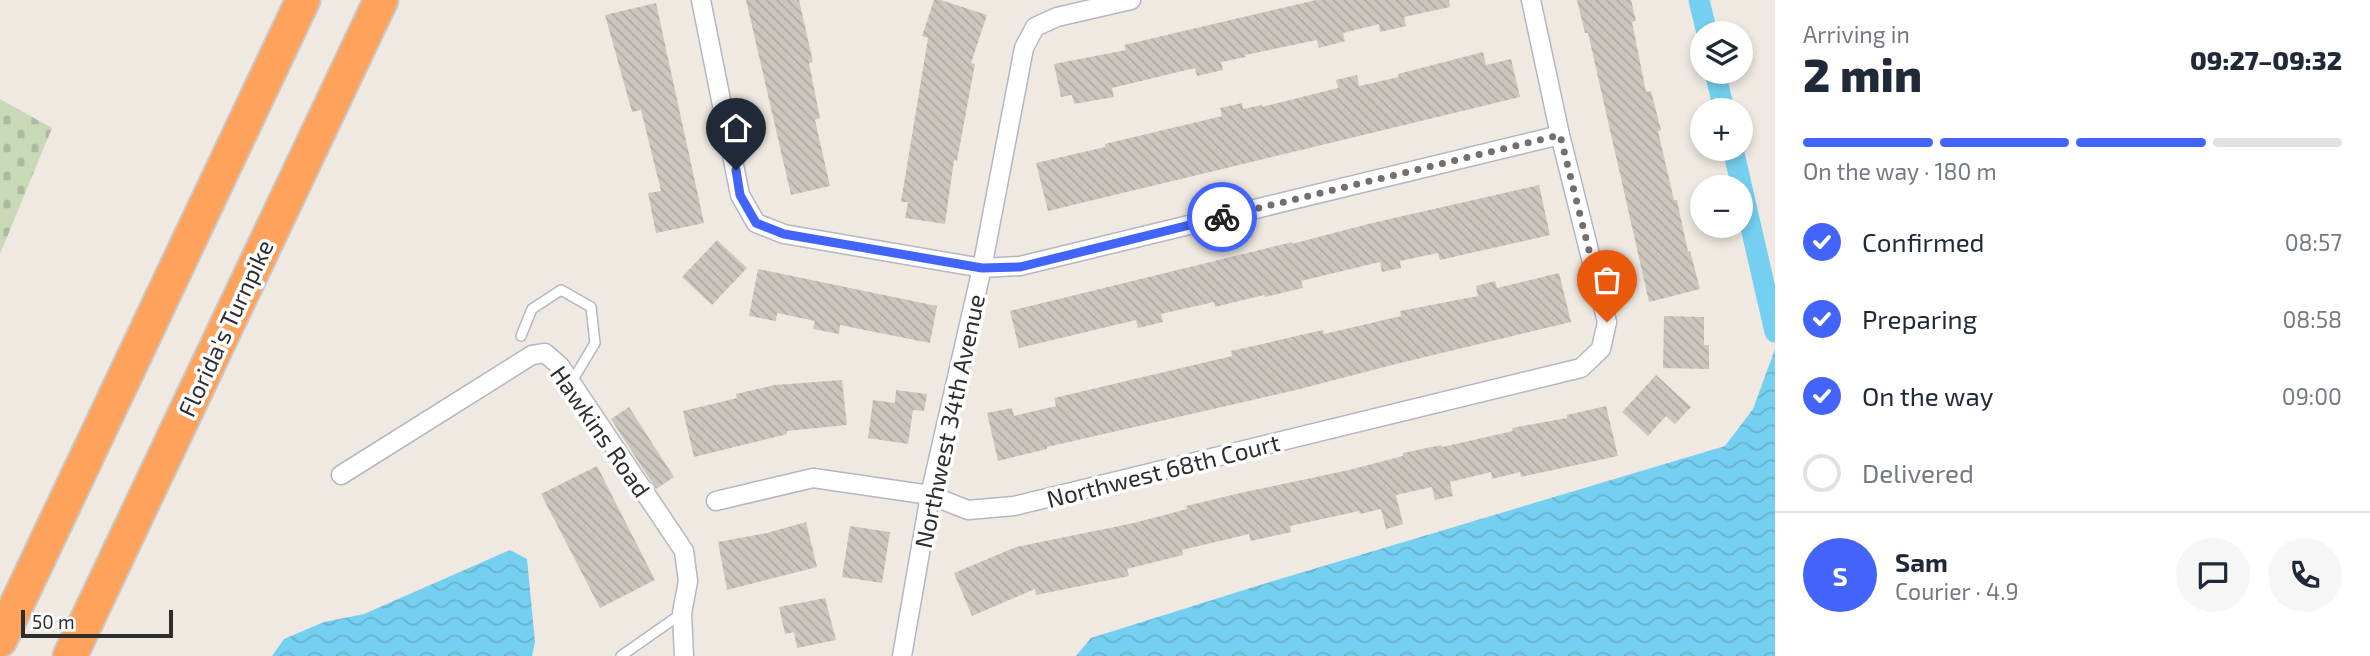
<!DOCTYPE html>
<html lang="en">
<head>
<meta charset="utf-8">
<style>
  :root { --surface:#fff; --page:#f6f6f7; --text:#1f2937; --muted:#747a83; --line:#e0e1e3; --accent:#4264fb }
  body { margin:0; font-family:"Exo 2",sans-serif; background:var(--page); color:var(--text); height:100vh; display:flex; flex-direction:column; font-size:26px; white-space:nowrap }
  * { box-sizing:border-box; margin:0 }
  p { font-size:23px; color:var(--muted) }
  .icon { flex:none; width:38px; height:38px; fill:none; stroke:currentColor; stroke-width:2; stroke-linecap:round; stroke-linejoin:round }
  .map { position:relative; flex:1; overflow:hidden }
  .sheet { display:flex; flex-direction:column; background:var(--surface); width:595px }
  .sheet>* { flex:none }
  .buttons { position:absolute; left:1690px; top:21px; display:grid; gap:14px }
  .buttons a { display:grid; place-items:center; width:63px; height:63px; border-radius:50%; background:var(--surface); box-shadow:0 4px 10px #0003; font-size:35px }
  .scale { position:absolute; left:21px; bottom:18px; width:152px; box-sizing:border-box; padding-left:7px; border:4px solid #2e2e2e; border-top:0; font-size:19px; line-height:24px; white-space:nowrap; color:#2e2e2e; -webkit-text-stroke:5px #fff; paint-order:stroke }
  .pin { position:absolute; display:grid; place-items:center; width:60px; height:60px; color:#fff; margin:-72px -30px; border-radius:50% 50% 50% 0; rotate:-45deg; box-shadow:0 0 7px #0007 }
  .pin .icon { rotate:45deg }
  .courier { position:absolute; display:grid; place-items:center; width:70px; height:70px; margin:-35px; border:5px solid #4264fb; border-radius:50%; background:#fff; color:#222; box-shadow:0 2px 9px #0007 }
  .head em { font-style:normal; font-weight:800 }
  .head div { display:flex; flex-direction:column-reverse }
  .head { display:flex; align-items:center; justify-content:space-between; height:119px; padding:0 28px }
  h1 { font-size:46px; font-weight:800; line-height:52px }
  .bar { display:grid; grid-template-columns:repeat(4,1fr); gap:10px 7px; align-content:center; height:84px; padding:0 28px }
  .bar i { height:9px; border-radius:5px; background:var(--line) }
  .bar .on { background:var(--accent) }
  .bar p { grid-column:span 4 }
  .line { display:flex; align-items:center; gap:18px; padding:0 28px; border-top:2px solid var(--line) }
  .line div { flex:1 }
  .round { display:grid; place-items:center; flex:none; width:74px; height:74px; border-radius:37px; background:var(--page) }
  ol { padding:0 28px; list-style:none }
  li { display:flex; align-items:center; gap:21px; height:77px }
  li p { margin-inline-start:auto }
  li .icon { padding:7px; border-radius:50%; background:var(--accent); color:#fff; stroke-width:4 }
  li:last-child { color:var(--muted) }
  li i { width:38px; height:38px; border:4px solid var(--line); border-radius:50% }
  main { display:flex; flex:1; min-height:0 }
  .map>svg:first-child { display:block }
  .cemetery { fill:url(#cemetery-stones) }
  .water { fill:url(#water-waves) }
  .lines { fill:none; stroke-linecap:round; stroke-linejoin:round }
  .canal { stroke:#75cff0; stroke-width:21 }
  .building { fill:url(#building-back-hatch) }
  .lane-casing { stroke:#b4b7c1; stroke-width:12 }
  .street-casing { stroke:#b4b7c1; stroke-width:21 }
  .highway-casing { stroke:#c9c9c9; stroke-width:37 }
  .lane { stroke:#fff; stroke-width:9 }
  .street { stroke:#fff; stroke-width:18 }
  .highway { stroke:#ffa35c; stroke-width:33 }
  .done { stroke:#726f6d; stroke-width:7; stroke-dasharray:0 12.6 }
  .route { stroke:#4264fb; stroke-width:9 }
  .labels { text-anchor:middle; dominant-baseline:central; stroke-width:7; stroke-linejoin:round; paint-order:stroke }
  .street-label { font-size:24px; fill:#2e2e2e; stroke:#fff }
</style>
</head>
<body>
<main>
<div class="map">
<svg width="1775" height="656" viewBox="0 0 1775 656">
  <defs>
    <pattern id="cemetery-stones" width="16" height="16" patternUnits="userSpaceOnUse" patternTransform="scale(1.75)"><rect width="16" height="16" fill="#c8d9b8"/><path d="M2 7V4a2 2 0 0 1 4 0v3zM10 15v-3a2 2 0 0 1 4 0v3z" fill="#acbb9e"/></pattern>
    <pattern id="water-waves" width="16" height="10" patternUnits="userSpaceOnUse" patternTransform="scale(1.75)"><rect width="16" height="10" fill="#75cff0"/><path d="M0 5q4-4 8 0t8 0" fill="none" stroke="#66b2ce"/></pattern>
    <pattern id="building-back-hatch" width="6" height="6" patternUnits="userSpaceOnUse" patternTransform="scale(1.75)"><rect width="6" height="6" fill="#cbc7bf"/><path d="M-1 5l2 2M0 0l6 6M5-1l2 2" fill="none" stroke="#afaba4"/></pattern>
  </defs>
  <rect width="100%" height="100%" fill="#efe9e1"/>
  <polygon class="cemetery" points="0,99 52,128 0,254"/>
  <g class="water">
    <polygon points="1775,349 1775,656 1076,656 1091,638 1260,585 1725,446 1753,409"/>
    <polygon points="510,550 527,559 535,642 532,656 272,656 284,639 324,622 364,614"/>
  </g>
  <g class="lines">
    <g class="canal">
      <polyline points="1699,0 1707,33"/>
      <polyline points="1715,72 1724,110"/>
      <polyline points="1733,149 1775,332"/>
    </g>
  </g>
  <g class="building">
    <polygon points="746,0 799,0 813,62 809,63 820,118 815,120 830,186 791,195"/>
    <polygon points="934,0 941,0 987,15 971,63 975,64 957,161 954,160 945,224 905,218 908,202 901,202 928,38 922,36"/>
    <polygon points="1316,0 1449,0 1450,7 1404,17 1406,26 1380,32 1379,24 1343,33 1345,41 1319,48 1317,40 1245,55 1246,57 1221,62 1223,70 1197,76 1195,68 1112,88 1114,97 1074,104 1072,95 1061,97 1054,64 1126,50 1124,45"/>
    <polygon points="1577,0 1631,0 1636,21 1632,22 1646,92 1651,91 1661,130 1658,131 1674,200 1677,200 1688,252 1690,251 1700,289 1649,302 1588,33 1585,33"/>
    <polygon points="656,3 704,223 656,233 648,193 661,191 641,110 632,112 605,15"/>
    <polygon points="1483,52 1486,65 1511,59 1520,97 1048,211 1036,163 1105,147 1105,144 1222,116 1220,108 1242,103 1243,109 1262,105 1262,107 1338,88 1336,80 1357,75 1359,86 1399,77 1398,74"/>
    <polygon points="1539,185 1550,235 1440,260 1438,253 1400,261 1401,268 1382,272 1380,262 1301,281 1303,288 1265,297 1264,295 1215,307 1214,302 1161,314 1163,322 1138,328 1136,320 1019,348 1010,311 1292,242 1292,244 1368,224"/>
    <polygon points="717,240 747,268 712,305 682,277"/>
    <polygon points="758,269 937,306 930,343 840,325 839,334 813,329 815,321 777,313 776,321 749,316"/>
    <polygon points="1559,273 1571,322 1392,365 1296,390 1047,447 1047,449 998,461 987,413 1012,408 1014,416 1056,406 1054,398 1232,356 1231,351 1323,330 1324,334 1401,316 1400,311 1478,296 1476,286 1495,281 1497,288"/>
    <polygon points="1664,316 1704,317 1704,345 1709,345 1709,369 1663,368"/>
    <polygon points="1656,375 1691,407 1675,424 1666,416 1648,436 1622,412"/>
    <polygon points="842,380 847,425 787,431 787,434 694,457 683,411 737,398 736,394 775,385"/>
    <polygon points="896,390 927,394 924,411 913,410 908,444 868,438 873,400 895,403"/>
    <polygon points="1606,406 1618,456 1521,477 1520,472 1492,479 1491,472 1450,482 1453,496 1435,500 1432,487 1396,495 1403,524 1386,529 1381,509 1360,514 1359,511 1290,526 1291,532 1251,541 1249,534 1182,550 1183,555 1127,569 1129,576 1036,595 1035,589 972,616 954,573 1016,547 1134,523 1187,509 1186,506 1240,493 1349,470 1403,456 1403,453 1441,445 1442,447 1513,431 1512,428 1567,418 1567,415"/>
    <polygon points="629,407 674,477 656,489 611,419"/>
    <polygon points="597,466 655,580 600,608 541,494"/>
    <polygon points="806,522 817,567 727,590 718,542 767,533"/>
    <polygon points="850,526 890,532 882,583 842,577"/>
    <polygon points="825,598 836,640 797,648 794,632 785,634 779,607"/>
  </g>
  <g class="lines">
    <g class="lane-casing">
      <g id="lane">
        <polyline points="521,336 532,309 561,290 591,307 595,343 571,383"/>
        <polyline points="621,656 681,614"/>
      </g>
    </g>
    <g class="street-casing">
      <g id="street">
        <polyline points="701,0 740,195 756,223 784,234 982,268 1020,266 1560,135"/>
        <polyline points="341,475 532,355 545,353 560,366 684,551 688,581 682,613 684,656"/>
        <polyline points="716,501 813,478 930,495 968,510 1014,506 1581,368 1601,349 1607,322 1560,135 1531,0"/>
        <polyline points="902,656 930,495 982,268 1024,48 1035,27 1057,17 1131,0"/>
      </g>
    </g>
    <g class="highway-casing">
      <g id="highway">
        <polyline points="0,640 303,0"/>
        <polyline points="70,656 381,0"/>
      </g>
    </g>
    <use href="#lane" class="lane"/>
    <use href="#street" class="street"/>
    <use href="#highway" class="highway"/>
  </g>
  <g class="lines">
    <polyline class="done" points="1222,217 1560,135 1607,322"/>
    <polyline class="route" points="736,170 740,195 756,223 784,234 982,268 1020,267 1222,217"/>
  </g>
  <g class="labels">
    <g class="street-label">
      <text transform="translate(225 328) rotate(-65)">Florida's Turnpike</text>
      <text transform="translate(949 421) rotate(-78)">Northwest 34th Avenue</text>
      <text transform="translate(601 431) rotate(55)">Hawkins Road</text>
      <text transform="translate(1163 470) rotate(-14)">Northwest 68th Court</text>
    </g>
  </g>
</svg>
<div class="buttons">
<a><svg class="icon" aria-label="layers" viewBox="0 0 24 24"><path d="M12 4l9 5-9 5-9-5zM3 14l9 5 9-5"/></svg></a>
<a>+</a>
<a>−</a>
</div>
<div class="scale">50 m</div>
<div class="pin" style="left:1607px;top:322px;background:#ea580c"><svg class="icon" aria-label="bag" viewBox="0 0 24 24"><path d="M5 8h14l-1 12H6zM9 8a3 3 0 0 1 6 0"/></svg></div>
<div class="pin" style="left:736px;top:170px;background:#1f2937"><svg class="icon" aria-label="home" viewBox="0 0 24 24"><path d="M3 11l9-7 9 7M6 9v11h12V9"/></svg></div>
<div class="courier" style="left:1222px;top:217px"><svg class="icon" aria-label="bike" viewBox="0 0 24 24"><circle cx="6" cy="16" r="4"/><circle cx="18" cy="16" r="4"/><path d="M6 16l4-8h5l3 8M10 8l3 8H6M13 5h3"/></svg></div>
</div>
<section class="sheet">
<div class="head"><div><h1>2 min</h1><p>Arriving in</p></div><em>09:27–09:32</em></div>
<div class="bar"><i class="on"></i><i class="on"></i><i class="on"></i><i></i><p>On the way · 180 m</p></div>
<ol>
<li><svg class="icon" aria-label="check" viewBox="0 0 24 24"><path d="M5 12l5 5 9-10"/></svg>Confirmed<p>08:57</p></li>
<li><svg class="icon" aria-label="check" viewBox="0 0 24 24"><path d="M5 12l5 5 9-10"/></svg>Preparing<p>08:58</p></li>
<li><svg class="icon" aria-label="check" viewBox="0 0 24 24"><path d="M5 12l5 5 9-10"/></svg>On the way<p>09:00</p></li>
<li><i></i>Delivered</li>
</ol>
<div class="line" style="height:126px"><b class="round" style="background:var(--accent);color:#fff">S</b><div><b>Sam</b><p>Courier · 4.9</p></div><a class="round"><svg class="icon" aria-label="chat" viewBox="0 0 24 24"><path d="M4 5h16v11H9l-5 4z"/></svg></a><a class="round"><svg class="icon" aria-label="phone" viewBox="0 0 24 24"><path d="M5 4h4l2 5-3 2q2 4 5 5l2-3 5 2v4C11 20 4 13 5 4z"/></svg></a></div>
</section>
</main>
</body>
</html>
